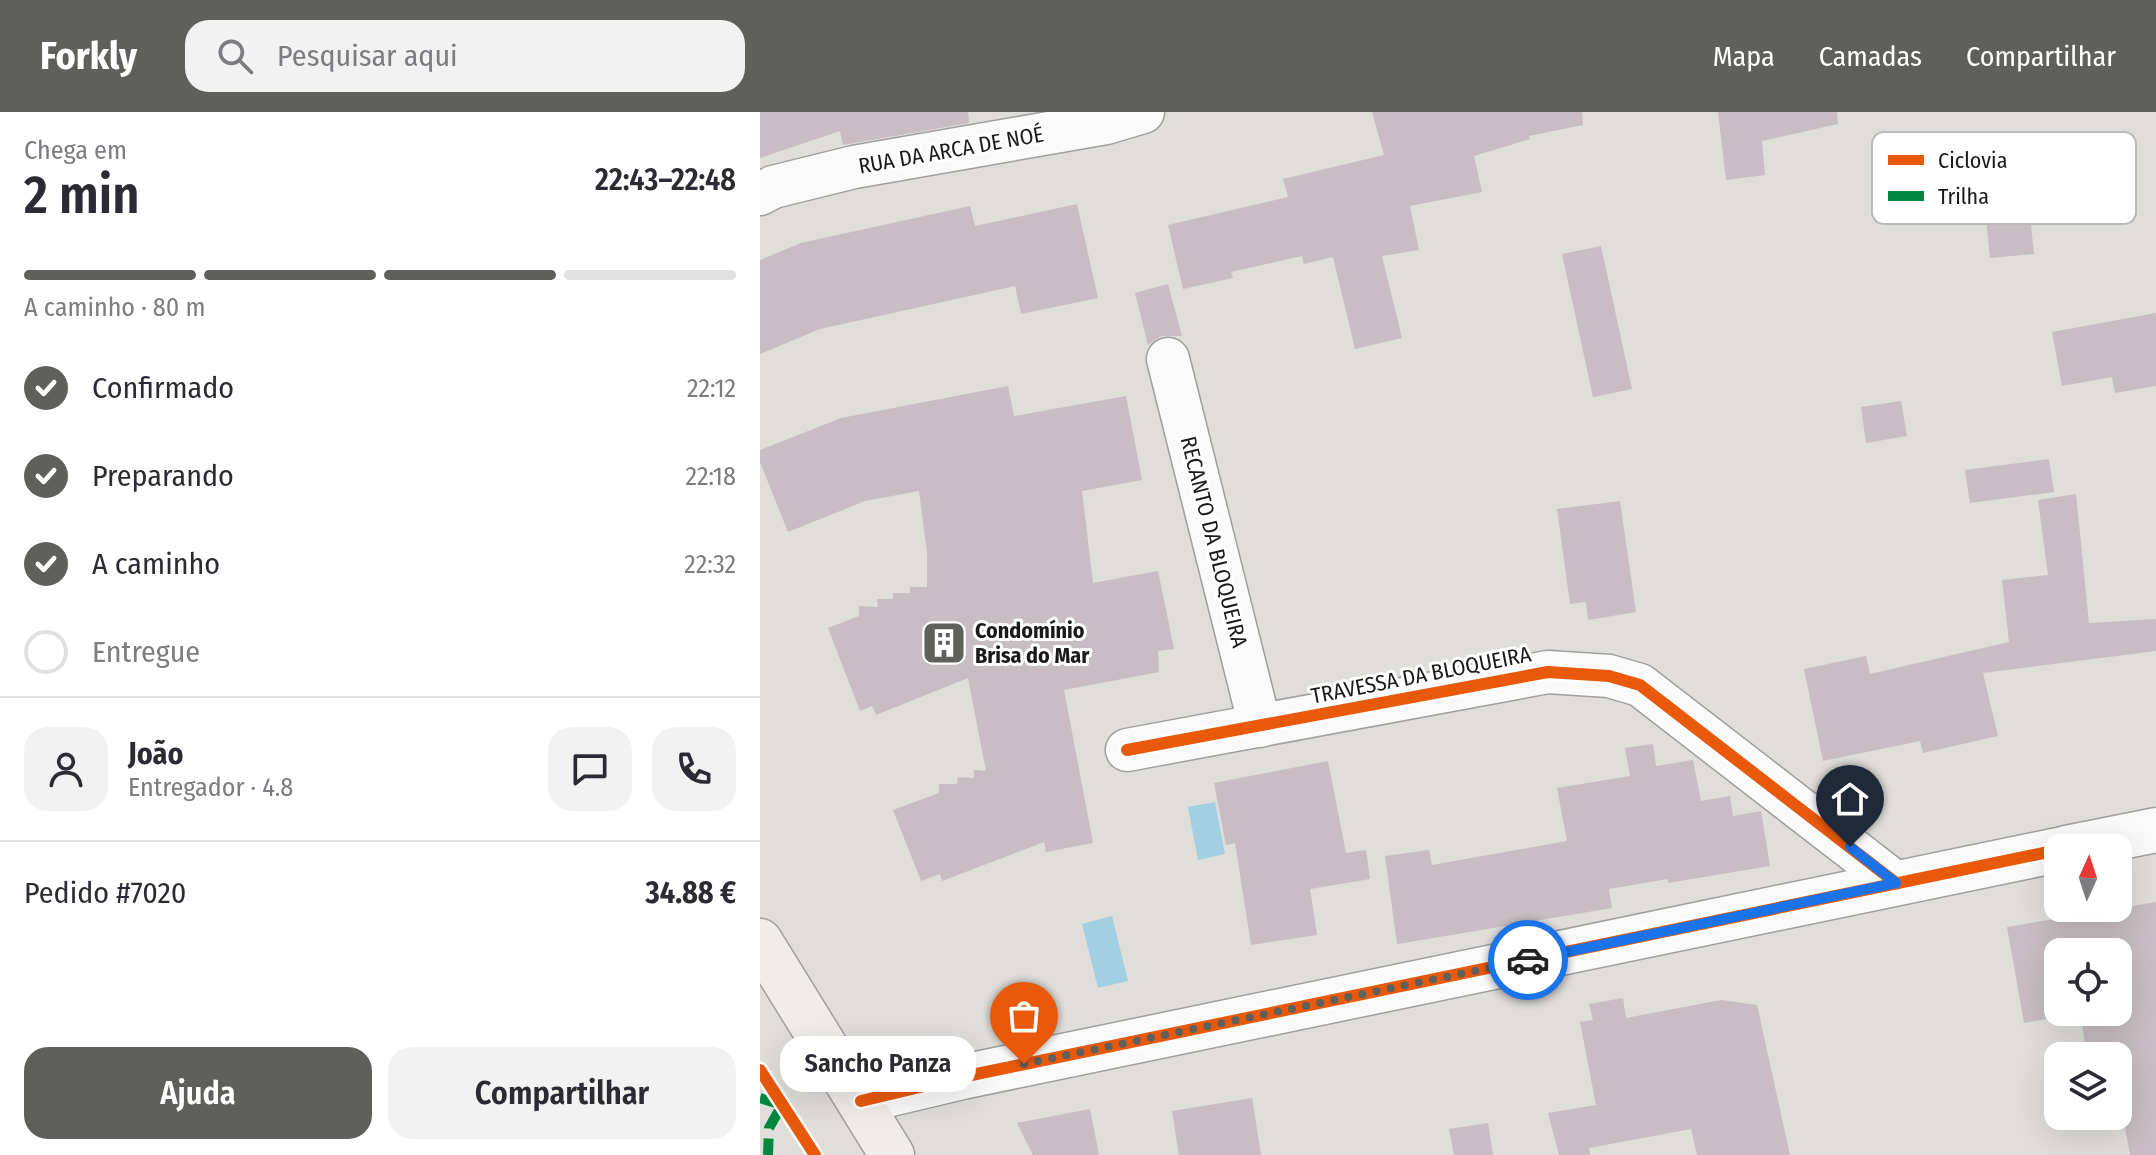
<!DOCTYPE html>
<html lang="pt">
<head>
<meta charset="utf-8">
<style>
  :root { --surface:#fff; --page:#f2f2f3; --text:#2b2b33; --muted:#7c7c81; --line:#e1e1e2; --accent:#5f5f5c }
  body { margin:0; font-family:"Fira Sans Condensed",sans-serif; background:var(--page); color:var(--text); height:100vh; display:flex; flex-direction:column; font-size:30px; white-space:nowrap }
  * { box-sizing:border-box; margin:0 }
  p { font-size:26px; color:var(--muted) }
  .icon { flex:none; width:44px; height:44px; fill:none; stroke:currentColor; stroke-width:2; stroke-linecap:round; stroke-linejoin:round }
  .map { position:relative; flex:1; overflow:hidden }
  .panel { display:flex; flex-direction:column; background:var(--surface); width:760px }
  .panel>* { flex:none }
  .needle { width:52px; rotate:3deg }
  .fabs { position:absolute; left:1284px; top:722px; display:grid; gap:16px }
  .fabs a { display:grid; place-items:center; width:88px; height:88px; border-radius:16px; background:var(--surface); box-shadow:0 8px 32px #0002; font-size:40px }
  .pin { position:absolute; display:grid; place-items:center; width:68px; height:68px; color:#fff; margin:-82px -34px; border-radius:50% 50% 50% 0; rotate:-45deg; box-shadow:0 0 8px #0007 }
  .pin .icon { rotate:45deg }
  .courier { position:absolute; display:grid; place-items:center; width:80px; height:80px; margin:-40px; border:6px solid #1a73e8; border-radius:50%; background:#fff; color:#222; box-shadow:0 2px 10px #0007 }
  .bubble { position:absolute; height:56px; border-radius:24px; background:var(--surface); box-shadow:0 8px 32px #0002; font-size:26px; font-weight:600; line-height:56px; text-align:center }
  .overview em { font-style:normal; font-weight:600 }
  .overview div { display:flex; flex-direction:column-reverse }
  .overview { display:flex; align-items:center; justify-content:space-between; height:136px; padding:0 24px }
  h1 { font-size:52px; font-weight:600; line-height:60px }
  .bar { display:grid; grid-template-columns:repeat(4,1fr); gap:12px 8px; align-content:center; height:96px; padding:0 24px }
  .bar i { height:10px; border-radius:6px; background:var(--line) }
  .bar .selected { background:var(--accent) }
  .bar p { grid-column:span 4 }
  .line { display:flex; align-items:center; gap:20px; padding:0 24px; border-top:2px solid var(--line) }
  .line div { flex:1 }
  .round { display:grid; place-items:center; flex:none; width:84px; height:84px; border-radius:24px; background:var(--page) }
  ol { padding:0 24px; list-style:none }
  li { display:flex; align-items:center; gap:24px; height:88px }
  li p { margin-inline-start:auto }
  li .icon { padding:8px; border-radius:50%; background:var(--accent); color:#fff; stroke-width:4 }
  li:last-child { color:var(--muted) }
  li i { width:44px; height:44px; border:4px solid var(--line); border-radius:50% }
  .button { display:flex; gap:16px; margin-top:auto; padding:16px 24px }
  .button a { flex:1; height:92px; border-radius:24px; background:var(--accent); color:#fff; font-size:32px; font-weight:600; line-height:92px; text-align:center }
  .button a+a { background:var(--page); color:var(--text) }
  header { display:flex; align-items:center; gap:48px; box-sizing:border-box; height:112px; padding:0 40px; background:var(--accent); color:#fff }
  header strong { font-size:38px }
  nav { display:flex; gap:44px; margin-inline-start:auto; font-size:28px }
  .search { width:560px; height:72px; background:var(--page); display:flex; align-items:center; gap:20px; box-sizing:border-box; padding:0 28px; border-radius:24px; color:var(--muted); font-size:30px }
  main { display:flex; flex:1; min-height:0 }
  .map>svg:first-child { display:block }
  .water { fill:#a3cfe3 }
  .building { fill:#c7bdc2 }
  .lines { fill:none; stroke-linecap:round; stroke-linejoin:round }
  .minor-casing { stroke:#a09f9d; stroke-width:45 }
  .tertiary-casing { stroke:#a09f9d; stroke-width:47 }
  .secondary-casing { stroke:#a09f9d; stroke-width:47 }
  .minor { stroke:#fafafa; stroke-width:42 }
  .tertiary { stroke:#fafafa; stroke-width:44 }
  .secondary { stroke:#efece9; stroke-width:44 }
  .quiet { stroke:#00873e; stroke-width:10; stroke-dasharray:20 10; stroke-linecap:butt }
  .cycleway-casing { stroke:#fff; stroke-width:17 }
  .cycleway { stroke:#e8590c; stroke-width:12 }
  .done { stroke:#5f5f5c; stroke-width:8; stroke-dasharray:0 14.4 }
  .route { stroke:#1a73e8; stroke-width:10 }
  .labels { text-anchor:middle; dominant-baseline:central; stroke-width:6; stroke-linejoin:round; paint-order:stroke }
  .street-label { font-size:22px; fill:#1a1a18; stroke:#fff }
  .poi-label { font-size:22px; font-weight:bold; fill:#1a1a18; stroke:#fff; text-anchor:start }
  .key { fill:#fff; stroke:#bababa; stroke-width:2 }
  .key-label { font-size:22px; fill:#1a1a18 }
</style>
</head>
<body>
<header>
<strong>Forkly</strong>
<div class="search"><svg class="icon" aria-label="search" viewBox="0 0 24 24"><circle cx="10" cy="10" r="6"/><path d="M15 15l6 6"/></svg>Pesquisar aqui</div>
<nav><a>Mapa</a><a>Camadas</a><a>Compartilhar</a></nav>
</header>
<main>
<section class="panel">
<div class="overview"><div><h1>2 min</h1><p>Chega em</p></div><em>22:43–22:48</em></div>
<div class="bar"><i class="selected"></i><i class="selected"></i><i class="selected"></i><i></i><p>A caminho · 80 m</p></div>
<ol>
<li><svg class="icon" aria-label="check" viewBox="0 0 24 24"><path d="M5 12l5 5 9-10"/></svg>Confirmado<p>22:12</p></li>
<li><svg class="icon" aria-label="check" viewBox="0 0 24 24"><path d="M5 12l5 5 9-10"/></svg>Preparando<p>22:18</p></li>
<li><svg class="icon" aria-label="check" viewBox="0 0 24 24"><path d="M5 12l5 5 9-10"/></svg>A caminho<p>22:32</p></li>
<li><i></i>Entregue</li>
</ol>
<div class="line" style="height:144px"><a class="round"><svg class="icon" aria-label="person" viewBox="0 0 24 24"><circle cx="12" cy="8" r="4"/><path d="M4 21q1-7 8-7t8 7"/></svg></a><div><b>João</b><p>Entregador · 4.8</p></div><a class="round"><svg class="icon" aria-label="chat" viewBox="0 0 24 24"><path d="M4 5h16v11H9l-5 4z"/></svg></a><a class="round"><svg class="icon" aria-label="phone" viewBox="0 0 24 24"><path d="M5 4h4l2 5-3 2q2 4 5 5l2-3 5 2v4C11 20 4 13 5 4z"/></svg></a></div>
<div class="line" style="height:104px"><div>Pedido #7020</div><b>34.88 €</b></div>
<div class="button"><a>Ajuda</a><a>Compartilhar</a></div>
</section>
<div class="map">
<svg width="1396" height="1043" viewBox="0 0 1396 1043">
  <rect width="100%" height="100%" fill="#dfdedb"/>
  <g class="water">
    <polygon points="455,690 465,742 438,748 428,695"/>
    <polygon points="352,804 368,869 338,876 322,812"/>
  </g>
  <g class="building">
    <polygon points="0,0 208,0 209,11 83,33 80,19 0,46"/>
    <polygon points="612,0 822,0 823,13 769,24 770,27 714,44 722,80 650,94 659,138 622,144 642,226 595,237 573,145 544,152 542,144 471,160 473,166 423,177 408,113 528,85 523,67 624,43"/>
    <polygon points="958,0 1077,0 1078,12 1002,29 1005,63 966,68"/>
    <polygon points="1262,26 1274,142 1230,146 1218,31"/>
    <polygon points="317,92 338,186 261,202 255,174 60,217 0,242 0,148 41,131 210,94 215,114"/>
    <polygon points="841,134 872,277 833,285 802,142"/>
    <polygon points="408,172 422,224 401,224 388,233 375,181"/>
    <polygon points="1396,201 1396,274 1355,281 1352,265 1302,274 1292,220"/>
    <polygon points="248,274 254,304 366,284 382,368 322,379 333,471 398,459 414,537 398,539 399,560 304,578 333,731 286,740 284,730 182,769 180,762 161,769 133,698 179,681 179,672 197,672 198,665 214,666 214,658 226,659 208,566 116,603 112,594 100,599 68,516 99,504 99,494 118,495 117,487 133,487 133,481 150,481 150,475 167,475 167,440 159,379 105,389 28,420 0,350 0,338 81,306"/>
    <polygon points="1141,289 1147,324 1106,331 1101,295"/>
    <polygon points="1289,347 1294,380 1210,391 1205,358"/>
    <polygon points="1316,382 1329,511 1396,507 1396,539 1223,561 1238,624 1163,641 1160,629 1063,649 1044,557 1106,544 1110,562 1249,530 1242,468 1288,463 1278,388"/>
    <polygon points="860,389 876,500 828,508 826,490 810,492 797,397"/>
    <polygon points="893,632 896,654 933,648 941,689 970,684 973,704 1001,699 1010,754 908,771 908,767 849,777 852,796 637,832 625,744 669,738 672,753 807,729 797,676 870,664 865,636"/>
    <polygon points="568,649 586,741 606,738 610,767 550,777 557,823 491,833 475,731 466,733 454,671"/>
    <polygon points="1396,790 1396,1043 1370,1043 1362,999 1358,1000 1358,944 1327,944 1320,900 1358,900 1358,840 1298,840 1298,905 1264,911 1247,815"/>
    <polygon points="863,886 866,906 961,888 997,893 1030,1043 937,1043 931,1017 829,1036 830,1043 799,1043 788,1001 836,993 820,910 833,908 829,892"/>
    <polygon points="492,986 501,1043 419,1043 412,999"/>
    <polygon points="330,997 339,1043 273,1043 257,1011"/>
    <polygon points="728,1011 733,1043 694,1043 689,1017"/>
  </g>
  <g class="lines">
    <g class="minor-casing">
      <g id="minor">
        <polyline points="0,82 13,75 94,55 346,11 383,0"/>
        <polyline points="408,247 500,614"/>
        <polyline points="367,638 788,560 849,564 880,573 1136,771"/>
      </g>
    </g>
    <g class="tertiary-casing">
      <g id="tertiary">
        <polyline points="1306,736 1396,718"/>
        <polyline points="101,989 202,965 1298,738"/>
      </g>
    </g>
    <g class="secondary-casing">
      <polyline id="secondary" points="0,829 132,1043"/>
    </g>
    <use href="#minor" class="minor"/>
    <use href="#tertiary" class="tertiary"/>
    <use href="#secondary" class="secondary"/>
    <polyline class="quiet" points="0,986 22,993 9,1016 8,1043"/>
    <g class="cycleway-casing">
      <g id="cycleway">
        <polyline points="367,638 788,560 849,564 880,573 1136,771"/>
        <polyline points="0,958 55,1043"/>
        <polyline points="101,989 202,965 1298,738"/>
      </g>
    </g>
    <use href="#cycleway" class="cycleway"/>
  </g>
  <g class="lines">
    <polyline class="done" points="264,952 768,848"/>
    <polyline class="route" points="768,848 1136,771 1090,735"/>
  </g>
  <defs>
    <g id="building-square" transform="scale(2.3)"><rect x="-9" y="-9" width="18" height="18" rx="4" fill="#5f5f5c" stroke="#fff"/><path d="M-4-6H4V6H1V3H-1V6H-4ZM-2.5-4.3h1.7v1.8h-1.7ZM.8-4.3h1.7v1.8H.8ZM-2.5-1h1.7V.8h-1.7ZM.8-1h1.7V.8H.8Z" fill="#fff"/></g>
  </defs>
  <g fill-rule="evenodd">
    <use href="#building-square" x="184" y="531"/>
  </g>
  <g class="labels">
    <g class="street-label">
      <text transform="translate(191 38) rotate(-10)">RUA DA ARCA DE NOÉ</text>
      <text transform="translate(454 430) rotate(76)">RECANTO DA BLOQUEIRA</text>
      <text transform="translate(661 563) rotate(-11)">TRAVESSA DA BLOQUEIRA</text>
    </g>
    <g class="poi-label">
      <text x="215" y="518">Condomínio<tspan x="215" dy="25">Brisa do Mar</tspan></text>
    </g>
  </g>
  <rect x="1112" y="20" width="264" height="92" rx="12" class="key"/>
  <rect x="1128" y="43" width="36" height="10" fill="#e8590c"/>
  <rect x="1128" y="79" width="36" height="10" fill="#00873e"/>
  <g class="key-label">
    <text x="1178" y="56">Ciclovia</text>
    <text x="1178" y="92">Trilha</text>
  </g>
</svg>
<div class="fabs">
<a><svg class="needle" viewBox="-14 -14 28 28"><path d="M0-13l5 13h-10z" fill="#e53935"/><path d="M0 13l5-13h-10z" fill="#7c7c81"/></svg></a>
<a><svg class="icon" aria-label="locate" viewBox="0 0 24 24"><circle cx="12" cy="12" r="6"/><path d="M12 2v4M12 18v4M2 12h4M18 12h4"/></svg></a>
<a><svg class="icon" aria-label="layers" viewBox="0 0 24 24"><path d="M12 4l9 5-9 5-9-5zM3 14l9 5 9-5"/></svg></a>
</div>
<div class="pin" style="left:264px;top:952px;background:#ea580c"><svg class="icon" aria-label="bag" viewBox="0 0 24 24"><path d="M5 8h14l-1 12H6zM9 8a3 3 0 0 1 6 0"/></svg></div>
<div class="pin" style="left:1090px;top:735px;background:#1f2937"><svg class="icon" aria-label="home" viewBox="0 0 24 24"><path d="M3 11l9-7 9 7M6 9v11h12V9"/></svg></div>
<div class="courier" style="left:768px;top:848px"><svg class="icon" aria-label="car" viewBox="0 0 24 24"><path d="M5 17H2v-5l4-1 3-4h7l3 4 3 1v5h-3M9 17h6M6 11h13"/><circle cx="7" cy="17" r="2"/><circle cx="17" cy="17" r="2"/></svg></div>
<div class="bubble" style="left:20px;top:924px;width:196px">Sancho Panza</div>
</div>
</main>
</body>
</html>
